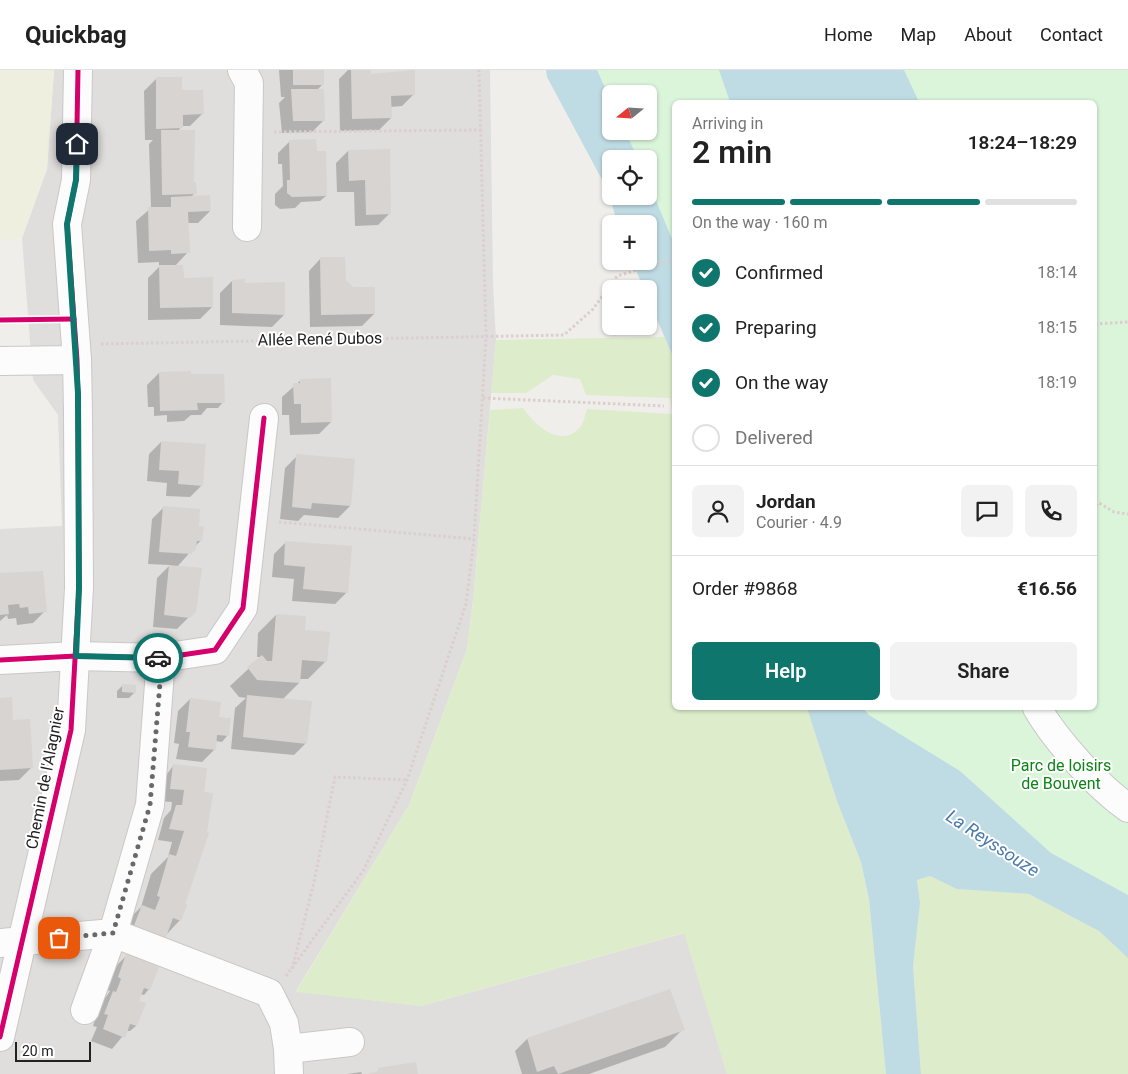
<!DOCTYPE html>
<html lang="en">
<head>
<meta charset="utf-8">
<style>
  :root { --surface:#fff; --page:#f2f2f2; --text:#222; --muted:#767676; --line:#e0e0e0; --accent:#0f766e }
  body { margin:0; font-family:Roboto,sans-serif; background:var(--page); color:var(--text); height:100vh; display:flex; flex-direction:column; font-size:19px; white-space:nowrap }
  * { box-sizing:border-box; margin:0 }
  p { font-size:16px; color:var(--muted) }
  .icon { flex:none; width:28px; height:28px; fill:none; stroke:currentColor; stroke-width:2; stroke-linecap:round; stroke-linejoin:round }
  .map { position:relative; flex:1; overflow:hidden }
  .sheet { position:absolute; left:672px; top:30px; width:425px; height:610px; display:flex; flex-direction:column; background:var(--surface); border-radius:8px; box-shadow:0 1px 4px #0004 }
  .sheet>* { flex:none }
  .needle { width:32px; rotate:252deg }
  .controls { position:absolute; left:602px; top:15px; display:grid; gap:10px }
  .controls a { display:grid; place-items:center; width:55px; height:55px; border-radius:8px; background:var(--surface); box-shadow:0 1px 4px #0004; font-size:25px }
  .scale { position:absolute; left:15px; bottom:12px; width:76px; box-sizing:border-box; padding-left:5px; border:2px solid #222; border-top:0; font-size:14px; line-height:18px; white-space:nowrap; color:#222; -webkit-text-stroke:4px #fff; paint-order:stroke }
  .pin { position:absolute; display:grid; place-items:center; width:42px; height:42px; color:#fff; margin:-21px; border-radius:10px; box-shadow:0 2px 8px #0006 }
  .courier { position:absolute; display:grid; place-items:center; width:50px; height:50px; margin:-25px; border:4px solid #0f766e; border-radius:50%; background:#fff; color:#222; box-shadow:0 1px 6px #0007 }
  .headline em { font-style:normal; font-weight:600 }
  .headline div { display:flex; flex-direction:column-reverse }
  .headline { display:flex; align-items:center; justify-content:space-between; height:85px; padding:0 20px }
  h1 { font-size:32px; font-weight:600; line-height:38px }
  .bar { display:grid; grid-template-columns:repeat(4,1fr); gap:8px 5px; align-content:center; height:60px; padding:0 20px }
  .bar i { height:6px; border-radius:4px; background:var(--line) }
  .bar .current { background:var(--accent) }
  .bar p { grid-column:span 4 }
  .line { display:flex; align-items:center; gap:12px; padding:0 20px; border-top:1px solid var(--line) }
  .line div { flex:1 }
  .round { display:grid; place-items:center; flex:none; width:52px; height:52px; border-radius:8px; background:var(--page) }
  ol { padding:0 20px; list-style:none }
  li { display:flex; align-items:center; gap:15px; height:55px }
  li p { margin-inline-start:auto }
  li .icon { padding:5px; border-radius:50%; background:var(--accent); color:#fff; stroke-width:4 }
  li:last-child { color:var(--muted) }
  li i { width:28px; height:28px; border:2px solid var(--line); border-radius:50% }
  .button { display:flex; gap:10px; margin-top:auto; padding:10px 20px }
  .button a { flex:1; height:58px; border-radius:8px; background:var(--accent); color:#fff; font-size:20px; font-weight:600; line-height:58px; text-align:center }
  .button a+a { background:var(--page); color:var(--text) }
  header { display:flex; align-items:center; gap:30px; box-sizing:border-box; height:70px; padding:0 25px; background:var(--surface); border-bottom:1px solid var(--line) }
  header strong { font-size:24px }
  nav { display:flex; gap:28px; margin-inline-start:auto; font-size:18px }
  .map>svg:first-child { display:block }
  .residential { fill:#dfdedc }
  .farmland { fill:#efefdf }
  .grass { fill:#ddeccb }
  .park { fill:#daf5da }
  .water { fill:#bfdbe3 }
  .shadow { fill:#0003 }
  .building { fill:#d7d4d2 }
  .lines { fill:none; stroke-linecap:round; stroke-linejoin:round }
  .minor-casing { stroke:#c9c8c7; stroke-width:30 }
  .path { stroke:#dccecd; stroke-width:3; stroke-dasharray:2.5 2.5; stroke-linecap:butt }
  .minor { stroke:#fdfcfc; stroke-width:28 }
  .cycleway-casing { stroke:#fff; stroke-width:8 }
  .cycleway { stroke:#d6006c; stroke-width:5 }
  .done { stroke:#6a6968; stroke-width:5; stroke-dasharray:0 9 }
  .route { stroke:#0f766e; stroke-width:6 }
  .labels { text-anchor:middle; dominant-baseline:central; stroke-width:4; stroke-linejoin:round; paint-order:stroke }
  .street-label { font-size:16px; fill:#222; stroke:#fff }
  .park-label { font-size:16px; fill:#0c8416; stroke:#fff }
  .water-label { font-size:18px; font-style:italic; fill:#4a7aab; stroke:#fff }
</style>
</head>
<body>
<header>
<strong>Quickbag</strong>
<nav><a>Home</a><a>Map</a><a>About</a><a>Contact</a></nav>
</header>
<div class="map">
<svg width="1128" height="1004" viewBox="0 0 1128 1004">
  <rect width="100%" height="100%" fill="#f0eeeb"/>
  <polygon class="residential" points="54,0 490,0 493,214 496,270 473,530 467,579 409,735 296,921 421,936 685,863 727,1004 0,1004 0,459 62,456 58,345 33,310 22,168 47,99"/>
  <polygon class="farmland" points="0,0 54,0 47,99 22,168 0,170"/>
  <g class="grass">
    <path d="M665 267 675 291V638H807L837 731 861 792 869 829 886 1004H727L684 863 421 936 296 922 409 735 467 579 473 530 490 340 523 338C534 354 561 380 580 357 584 353 585 344 587 339L672 344 670 328 586 325 580 309 553 305 526 323H491L496 270Z"/>
    <polygon points="930,806 958,819 1029,824 1099,861 1128,888 1128,1004 921,1004 913,896 920,833 917,810"/>
  </g>
  <polygon class="park" points="597,0 1128,0 1128,825 1051,783 960,701 869,645 863,638 1095,638 1095,32 675,32 675,176 649,114 649,89 638,89 625,61 649,61 649,24 611,24 611,31"/>
  <g class="water">
    <polygon points="546,0 597,0 611,31 611,61 625,61 638,89 611,89 611,126 649,126 649,114 675,176 675,291 649,231 649,219 644,219 632,191 649,191 649,154 618,154 607,119 547,7"/>
    <polygon points="719,0 904,0 919,32 730,32"/>
    <polygon points="807,638 863,638 869,645 960,701 1051,783 1128,825 1128,888 1099,861 1029,824 957,819 930,806 917,810 920,833 913,896 921,1004 886,1004 869,829 861,792 837,731"/>
  </g>
  <g class="shadow">
    <polygon points="279,0 323,0 323,14 317,20 324,50 312,62 282,63 279,33 285,27 281,27"/>
    <polygon points="348,0 369,0 370,5 414,24 402,36 390,37 391,48 379,60 340,61 339,9"/>
    <polygon points="156,9 181,22 202,44 190,56 182,56 178,61 195,123 191,127 210,141 198,153 187,153 188,182 175,196 182,209 212,237 200,249 148,250 148,208 159,197 159,192 138,193 136,151 151,138 149,74 153,70 145,70 144,21"/>
    <polygon points="290,71 326,126 320,131 301,132 295,138 280,139 275,135 275,124 283,116 282,94 278,94 278,83"/>
    <polygon points="348,81 390,143 378,155 355,156 354,122 337,122 336,93"/>
    <polygon points="321,188 345,210 374,244 362,256 310,257 309,201"/>
    <polygon points="232,211 244,214 284,245 272,257 220,255 220,223"/>
    <polygon points="159,303 190,306 223,332 218,338 207,338 201,345 191,345 184,351 167,352 167,345 154,346 154,337 148,337 147,315"/>
    <polygon points="301,310 331,352 319,364 290,365 289,345 282,345 282,327"/>
    <polygon points="161,372 202,415 190,427 166,426 167,413 147,411 149,384"/>
    <polygon points="297,386 350,436 338,448 304,445 298,451 280,449 285,398"/>
    <polygon points="164,437 198,457 201,470 177,497 195,541 177,559 153,557 157,508 170,495 148,494 152,449"/>
    <polygon points="286,472 347,522 335,534 292,531 294,509 272,507 274,484"/>
    <polygon points="0,505 45,541 33,553 17,555 16,548 8,549 7,545 0,551"/>
    <polygon points="276,545 303,561 326,591 308,609 299,609 299,613 282,630 306,673 294,685 231,679 235,638 246,628 239,627 230,616 261,587 257,587 258,563"/>
    <polygon points="122,616 135,622 129,628 117,628 117,621"/>
    <polygon points="0,629 12,651 31,698 19,710 0,711"/>
    <polygon points="190,629 227,666 222,672 215,671 214,680 202,692 176,689 179,674 174,673 178,641"/>
    <polygon points="173,696 206,699 196,796 180,850 166,865 121,865 131,854 124,854 141,837 151,804 168,787 172,772 158,770 164,748 171,740 172,732 158,731 164,708"/>
    <polygon points="126,886 149,919 144,925 140,924 137,931 136,956 130,961 127,961 112,979 91,971 97,957 93,956 101,934 110,921 106,920 114,898"/>
    <polygon points="683,959 665,977 589,1004 522,1004 515,981 527,969"/>
    <polygon points="361,1002 362,1004 347,1004"/>
  </g>
  <g class="building">
    <rect x="293" y="0" width="31" height="15"/>
    <polygon points="351,0 371,0 371,4 415,0 415,25 391,26 392,48 352,49"/>
    <polygon points="156,7 182,7 182,20 203,20 204,44 183,45 183,58 156,59"/>
    <polygon points="291,19 324,19 325,51 293,51"/>
    <polygon points="161,60 195,60 194,112 196,112 197,124 162,125"/>
    <polygon points="316,69 317,81 326,81 327,126 292,127 287,123 287,110 290,110 289,70"/>
    <polygon points="390,79 391,144 366,145 365,110 349,111 348,80"/>
    <polygon points="210,125 211,141 188,142 190,183 171,184 171,180 149,181 148,137 171,137 171,127"/>
    <polygon points="320,187 345,187 346,210 353,217 375,217 375,244 321,245"/>
    <polygon points="159,195 183,195 184,208 213,207 213,237 160,238"/>
    <polygon points="245,209 245,213 285,212 285,245 232,243 232,210"/>
    <polygon points="191,301 191,304 224,304 225,333 197,333 198,340 160,341 159,302"/>
    <polygon points="331,308 332,352 301,353 301,334 294,334 293,313 300,313 300,309"/>
    <polygon points="161,371 206,374 203,416 178,414 179,401 159,400"/>
    <polygon points="296,384 355,389 351,436 312,433 311,439 292,437"/>
    <polygon points="163,436 200,439 199,456 204,457 202,471 197,471 196,479 191,484 159,482"/>
    <polygon points="285,471 352,476 348,523 303,519 305,497 284,495"/>
    <polygon points="169,495 202,498 196,542 190,548 164,545"/>
    <polygon points="43,501 47,542 29,544 28,537 20,538 19,534 8,535 9,544 0,545 0,503"/>
    <polygon points="276,544 306,546 305,560 330,562 327,592 302,590 300,613 257,610 247,597 262,585 267,591 272,591"/>
    <polygon points="122,614 136,615 136,623 122,622"/>
    <polygon points="247,625 312,631 307,674 243,667"/>
    <polygon points="12,627 13,650 30,649 33,698 0,700 0,628"/>
    <polygon points="190,628 221,632 219,647 231,648 229,666 217,665 216,680 188,677 190,662 186,662"/>
    <polygon points="173,694 207,698 204,722 213,723 207,762 209,763 185,834 187,835 181,851 173,848 165,870 133,858 142,835 155,840 160,827 157,826 169,784 176,786 184,761 169,759 176,735 182,735 184,720 170,719"/>
    <polygon points="126,884 159,897 150,920 144,918 139,931 146,933 137,956 130,954 125,968 103,959 108,945 104,944 113,921 116,922 121,909 118,907"/>
    <polygon points="670,919 685,960 558,1004 554,996 537,1002 527,968"/>
    <polygon points="416,992 418,1004 368,1004 378,1001 378,998"/>
  </g>
  <g class="lines">
    <g class="minor-casing">
      <g id="minor">
        <polyline points="242,0 249,13 247,157"/>
        <polyline points="0,291 77,290"/>
        <polyline points="0,590 76,586 161,588 215,580 243,538 264,348"/>
        <path d="M1037 638C1057 672 1096 715 1128 738"/>
        <polyline points="0,873 113,863 150,735 161,588"/>
        <polyline points="85,940 113,863 269,923 284,953 288,979"/>
        <polyline points="0,967 71,660 79,518 78,343 77,290 67,154 76,110 78,0"/>
        <polyline points="289,1004 288,979 350,972"/>
      </g>
    </g>
    <g class="path">
      <polyline points="274,62 481,60"/>
      <polyline points="1095,254 1128,252"/>
      <polyline points="101,274 564,265 593,239 617,206 675,189"/>
      <polyline points="483,328 664,336"/>
      <polyline points="1095,435 1099,433 1114,442 1128,444"/>
      <polyline points="279,452 474,469"/>
      <polyline points="292,899 314,812 335,707 407,710"/>
      <polyline points="286,906 363,801 407,710 466,534 474,469 486,266 479,0"/>
    </g>
    <use href="#minor" class="minor"/>
    <g class="cycleway-casing">
      <g id="cycleway">
        <polyline points="0,250 74,249"/>
        <polyline points="0,590 76,586 161,588 215,580 243,538 264,348"/>
        <polyline points="0,967 71,660 79,518 78,343 77,290 67,154 76,110 78,0"/>
      </g>
    </g>
    <use href="#cycleway" class="cycleway"/>
  </g>
  <g class="lines">
    <polyline class="done" points="59,868 113,863 150,735 162,588 158,588"/>
    <polyline class="route" points="77,74 76,110 67,154 78,323 79,518 76,586 158,588"/>
  </g>
  <g class="labels">
    <g class="street-label">
      <text transform="translate(320 269) rotate(-1)">Allée René Dubos</text>
      <text transform="translate(45 708) rotate(-79)">Chemin de l'Alagnier</text>
    </g>
    <g class="park-label">
      <text x="1061" y="695">Parc de loisirs<tspan x="1061" dy="18">de Bouvent</tspan></text>
    </g>
    <g class="water-label">
      <text transform="translate(993 773) rotate(33)">La Reyssouze</text>
    </g>
  </g>
</svg>
<div class="controls">
<a><svg class="needle" viewBox="-14 -14 28 28"><path d="M0-13l5 13h-10z" fill="#e53935"/><path d="M0 13l5-13h-10z" fill="#767676"/></svg></a>
<a><svg class="icon" aria-label="locate" viewBox="0 0 24 24"><circle cx="12" cy="12" r="6"/><path d="M12 2v4M12 18v4M2 12h4M18 12h4"/></svg></a>
<a>+</a>
<a>−</a>
</div>
<div class="scale">20 m</div>
<div class="pin" style="left:59px;top:868px;background:#ea580c"><svg class="icon" aria-label="bag" viewBox="0 0 24 24"><path d="M5 8h14l-1 12H6zM9 8a3 3 0 0 1 6 0"/></svg></div>
<div class="pin" style="left:77px;top:74px;background:#1f2937"><svg class="icon" aria-label="home" viewBox="0 0 24 24"><path d="M3 11l9-7 9 7M6 9v11h12V9"/></svg></div>
<div class="courier" style="left:158px;top:588px"><svg class="icon" aria-label="car" viewBox="0 0 24 24"><path d="M5 17H2v-5l4-1 3-4h7l3 4 3 1v5h-3M9 17h6M6 11h13"/><circle cx="7" cy="17" r="2"/><circle cx="17" cy="17" r="2"/></svg></div>
<section class="sheet">
<div class="headline"><div><h1>2 min</h1><p>Arriving in</p></div><em>18:24–18:29</em></div>
<div class="bar"><i class="current"></i><i class="current"></i><i class="current"></i><i></i><p>On the way · 160 m</p></div>
<ol>
<li><svg class="icon" aria-label="check" viewBox="0 0 24 24"><path d="M5 12l5 5 9-10"/></svg>Confirmed<p>18:14</p></li>
<li><svg class="icon" aria-label="check" viewBox="0 0 24 24"><path d="M5 12l5 5 9-10"/></svg>Preparing<p>18:15</p></li>
<li><svg class="icon" aria-label="check" viewBox="0 0 24 24"><path d="M5 12l5 5 9-10"/></svg>On the way<p>18:19</p></li>
<li><i></i>Delivered</li>
</ol>
<div class="line" style="height:90px"><a class="round"><svg class="icon" aria-label="person" viewBox="0 0 24 24"><circle cx="12" cy="8" r="4"/><path d="M4 21q1-7 8-7t8 7"/></svg></a><div><b>Jordan</b><p>Courier · 4.9</p></div><a class="round"><svg class="icon" aria-label="chat" viewBox="0 0 24 24"><path d="M4 5h16v11H9l-5 4z"/></svg></a><a class="round"><svg class="icon" aria-label="phone" viewBox="0 0 24 24"><path d="M5 4h4l2 5-3 2q2 4 5 5l2-3 5 2v4C11 20 4 13 5 4z"/></svg></a></div>
<div class="line" style="height:65px"><div>Order #9868</div><b>€16.56</b></div>
<div class="button"><a>Help</a><a>Share</a></div>
</section>
</div>
</body>
</html>
